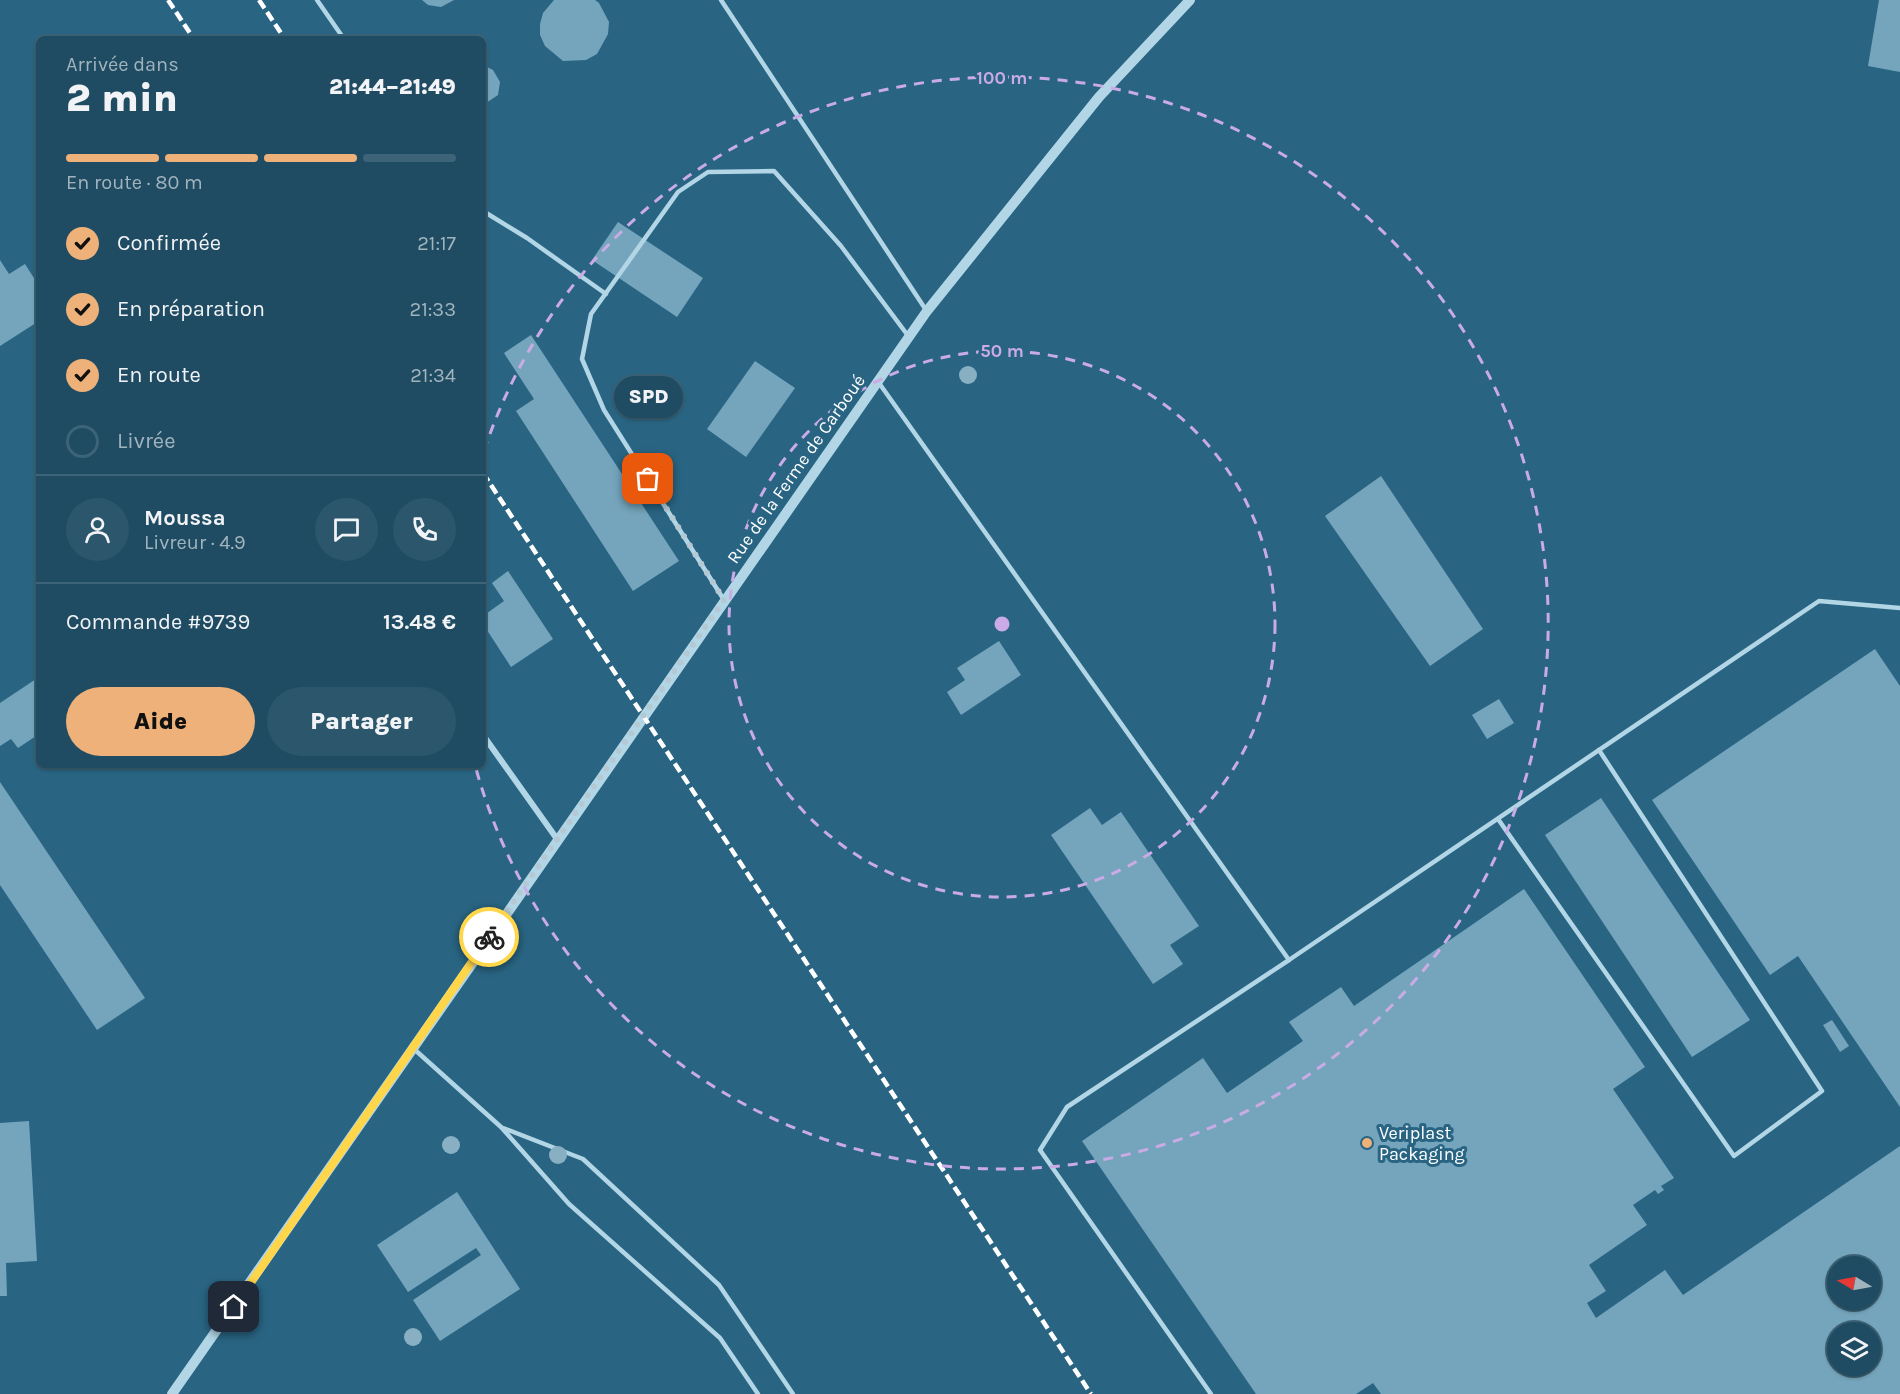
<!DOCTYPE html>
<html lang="fr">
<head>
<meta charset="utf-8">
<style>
  :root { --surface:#1f4c62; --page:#2c566b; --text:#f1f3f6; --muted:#a1b4be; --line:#3c6377; --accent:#edb179 }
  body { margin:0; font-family:Karla,sans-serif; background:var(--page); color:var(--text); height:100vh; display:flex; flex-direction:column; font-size:22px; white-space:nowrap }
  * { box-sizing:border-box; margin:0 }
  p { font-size:20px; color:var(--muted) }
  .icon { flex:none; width:33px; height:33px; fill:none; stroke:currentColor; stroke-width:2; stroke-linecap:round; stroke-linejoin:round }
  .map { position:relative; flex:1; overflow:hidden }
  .drawer { position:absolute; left:36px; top:36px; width:450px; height:732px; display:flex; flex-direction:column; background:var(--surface); border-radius:9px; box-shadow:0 2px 4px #0004,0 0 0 2px var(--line) }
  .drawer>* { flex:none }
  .needle { width:39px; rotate:280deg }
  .controls { position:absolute; left:1827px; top:1256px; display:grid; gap:12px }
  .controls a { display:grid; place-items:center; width:54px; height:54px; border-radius:50%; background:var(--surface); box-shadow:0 2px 4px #0004,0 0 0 2px var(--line); font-size:30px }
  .pin { position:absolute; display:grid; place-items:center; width:51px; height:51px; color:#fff; margin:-26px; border-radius:12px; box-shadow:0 3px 9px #0006 }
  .courier { position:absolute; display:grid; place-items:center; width:60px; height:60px; margin:-30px; border:4px solid #ffd54a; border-radius:50%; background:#fff; color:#222; box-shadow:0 2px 8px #0007 }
  .bubble { position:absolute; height:42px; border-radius:21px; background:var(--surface); box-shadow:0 2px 4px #0004,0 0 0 2px var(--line); font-size:20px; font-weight:800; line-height:42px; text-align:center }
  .overview em { font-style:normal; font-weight:800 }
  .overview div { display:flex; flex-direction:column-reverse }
  .overview { display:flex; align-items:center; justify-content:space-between; height:102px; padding:0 30px }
  h1 { font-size:39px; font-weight:800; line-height:45px }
  .bar { display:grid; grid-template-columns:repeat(4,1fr); gap:9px 6px; align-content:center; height:72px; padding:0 30px }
  .bar i { height:8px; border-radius:4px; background:var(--line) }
  .bar .on { background:var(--accent) }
  .bar p { grid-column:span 4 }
  .line { display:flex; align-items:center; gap:15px; padding:0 30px; border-top:2px solid var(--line) }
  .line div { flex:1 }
  .round { display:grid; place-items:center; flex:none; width:63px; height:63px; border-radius:32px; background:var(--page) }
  ol { padding:0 30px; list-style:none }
  li { display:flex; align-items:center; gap:18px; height:66px }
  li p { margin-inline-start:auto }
  li .icon { padding:6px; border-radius:50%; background:var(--accent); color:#111; stroke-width:4 }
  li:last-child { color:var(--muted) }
  li i { width:33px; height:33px; border:3px solid var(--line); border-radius:50% }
  .cta { display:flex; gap:12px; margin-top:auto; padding:12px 30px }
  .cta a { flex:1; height:69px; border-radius:36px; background:var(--accent); color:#111; font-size:24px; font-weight:800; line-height:69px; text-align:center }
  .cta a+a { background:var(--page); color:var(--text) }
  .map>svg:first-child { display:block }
  .building { fill:#75a5bc; fill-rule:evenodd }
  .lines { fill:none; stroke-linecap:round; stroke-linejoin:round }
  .service { stroke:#b2d6e6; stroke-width:4.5 }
  .minor { stroke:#b2d6e6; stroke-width:6 }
  .tertiary { stroke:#b2d6e6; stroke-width:10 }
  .rail { stroke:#fff; stroke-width:4.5; stroke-dasharray:10 4.5; stroke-linecap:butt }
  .tree { fill:#88afc2 }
  .done { stroke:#b4c9d4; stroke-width:6; stroke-dasharray:0 10.8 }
  .route { stroke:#ffd54a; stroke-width:8 }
  .ring { fill:none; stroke:#caabe5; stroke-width:3; stroke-dasharray:10 8 }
  .poi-dot { fill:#edb179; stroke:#296583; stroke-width:2 }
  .labels { text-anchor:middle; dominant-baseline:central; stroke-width:6; stroke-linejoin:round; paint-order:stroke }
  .street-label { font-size:18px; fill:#fff; stroke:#296583 }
  .poi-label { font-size:18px; fill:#fff; stroke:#296583; text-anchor:start }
  .centre { fill:#caabe5; stroke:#296583; stroke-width:3 }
  .ring-label { font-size:18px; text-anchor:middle; font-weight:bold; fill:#caabe5; stroke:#296583; stroke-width:6; stroke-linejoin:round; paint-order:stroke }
</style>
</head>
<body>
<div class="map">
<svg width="1900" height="1394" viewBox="0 0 1900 1394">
  <rect width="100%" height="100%" fill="#296583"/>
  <g class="building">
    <polygon points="422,0 454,0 441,7 428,5"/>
    <polygon points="554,0 595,0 599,3 609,22 608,34 597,54 586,60 563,61 545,46 540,35 540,24 543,13"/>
    <polygon points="1879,0 1900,0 1900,72 1868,66"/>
    <polygon points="483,65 493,70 500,82 498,95 483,105"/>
    <polygon points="618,222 703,278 677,317 592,260"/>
    <polygon points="0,260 9,274 25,264 39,286 39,321 0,346"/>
    <polygon points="531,335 679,561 633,591 516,411 534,399 504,353"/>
    <polygon points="755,361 795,388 746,457 707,429"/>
    <polygon points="1381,476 1483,629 1430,666 1325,516"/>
    <polygon points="508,571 553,639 511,667 483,624 483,616 504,601 492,583"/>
    <polygon points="999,641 1021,675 961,715 947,692 965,680 957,668"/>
    <polygon points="1875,649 1900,686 1900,1107 1798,956 1770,975 1652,800"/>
    <polygon points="39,677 39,734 18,748 11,739 0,746 0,703"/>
    <polygon points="1499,699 1514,723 1487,739 1472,715"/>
    <polygon points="0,782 145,998 97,1030 0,885"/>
    <polygon points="1601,798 1750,1020 1692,1057 1545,835"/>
    <polygon points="1090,808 1102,825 1121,812 1199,926 1170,945 1183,964 1153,984 1051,835"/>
    <path d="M1524 889 1645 1067 1613 1089 1674 1178 1661 1186 1664 1190 1658 1194 1655 1190 1633 1205 1647 1225 1589 1265 1606 1291 1587 1303 1596 1318 1665 1270 1683 1295 1900 1146V1394H1381L1373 1383 1356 1394H1256L1082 1141 1203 1058 1227 1093 1303 1041 1289 1022 1341 987 1354 1006ZM1838 1266H1870V1299H1838ZM1838 1332H1870V1365H1838Z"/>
    <polygon points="1832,1020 1849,1046 1840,1052 1823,1025"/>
    <polygon points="29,1121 37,1261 6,1263 7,1296 0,1296 0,1123"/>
    <polygon points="457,1192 520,1289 440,1341 413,1300 481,1255 476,1248 408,1292 377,1245"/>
  </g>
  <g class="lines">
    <g class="service">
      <polyline points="317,0 344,39"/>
      <polyline points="721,0 926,310"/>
      <polyline points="483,211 527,238 606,294"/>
      <polyline points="879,383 1289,960 1067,1107 1040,1150 1211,1394"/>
      <polyline points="724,600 604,410 582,359 591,314 678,192 708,172 774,171 841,246 909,337"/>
      <polyline points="1498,819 1734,1156 1822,1091 1599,750"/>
      <polyline points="1289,960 1819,601 1900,608"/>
      <polyline points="414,1049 501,1127 569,1204 720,1338 758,1394"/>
      <polyline points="503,1128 583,1159 719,1285 793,1394"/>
    </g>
    <polyline class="minor" points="483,735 557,839"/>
    <polyline class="tertiary" points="172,1394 927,311 1099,97 1190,0"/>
    <g class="rail">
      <polyline points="168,0 194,39"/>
      <polyline points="259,0 285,39"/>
      <polyline points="483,473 1091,1394"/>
    </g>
  </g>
  <g class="tree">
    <circle cx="968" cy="375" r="9"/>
    <circle cx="451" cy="1145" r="9"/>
    <circle cx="558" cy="1155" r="9"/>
    <circle cx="413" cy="1337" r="9"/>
  </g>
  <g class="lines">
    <polyline class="done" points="489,937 724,600 648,479"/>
    <polyline class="route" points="234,1307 489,937"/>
  </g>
  <g class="ring">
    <circle cx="1002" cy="624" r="273"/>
    <path d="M484 451A546 546 0 1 1 475 765"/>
  </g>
  <circle class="poi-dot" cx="1367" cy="1143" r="6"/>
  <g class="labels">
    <g class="street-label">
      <text transform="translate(796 469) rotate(-55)">Rue de la Ferme de Carboué</text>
    </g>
    <g class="poi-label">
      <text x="1379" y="1133">Veriplast<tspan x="1379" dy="21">Packaging</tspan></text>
    </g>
  </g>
  <circle cx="1002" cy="624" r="9" class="centre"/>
  <g class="ring-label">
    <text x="1002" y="84">100 m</text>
    <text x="1002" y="357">50 m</text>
  </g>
</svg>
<div class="controls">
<a><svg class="needle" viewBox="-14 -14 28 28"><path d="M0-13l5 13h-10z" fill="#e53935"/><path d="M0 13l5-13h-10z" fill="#a1b4be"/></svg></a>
<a><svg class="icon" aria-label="layers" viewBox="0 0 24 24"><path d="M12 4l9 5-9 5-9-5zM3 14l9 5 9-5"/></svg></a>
</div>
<div class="pin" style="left:648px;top:479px;background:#ea580c"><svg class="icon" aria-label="bag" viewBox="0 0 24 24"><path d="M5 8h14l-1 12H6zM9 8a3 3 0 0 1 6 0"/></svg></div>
<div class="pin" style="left:234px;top:1307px;background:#1f2937"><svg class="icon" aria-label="home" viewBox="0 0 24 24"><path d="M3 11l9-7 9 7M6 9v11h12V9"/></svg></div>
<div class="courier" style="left:489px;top:937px"><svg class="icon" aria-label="bike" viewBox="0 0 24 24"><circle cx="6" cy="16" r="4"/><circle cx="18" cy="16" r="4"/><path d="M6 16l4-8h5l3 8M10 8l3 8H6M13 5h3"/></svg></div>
<div class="bubble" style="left:614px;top:376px;width:69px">SPD</div>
<section class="drawer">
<div class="overview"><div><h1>2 min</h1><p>Arrivée dans</p></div><em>21:44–21:49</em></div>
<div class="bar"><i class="on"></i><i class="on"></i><i class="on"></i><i></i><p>En route · 80 m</p></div>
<ol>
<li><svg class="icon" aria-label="check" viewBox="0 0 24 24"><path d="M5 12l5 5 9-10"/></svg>Confirmée<p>21:17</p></li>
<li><svg class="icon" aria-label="check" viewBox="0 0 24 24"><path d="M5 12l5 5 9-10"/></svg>En préparation<p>21:33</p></li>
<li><svg class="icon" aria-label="check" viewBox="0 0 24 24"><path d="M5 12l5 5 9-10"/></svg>En route<p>21:34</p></li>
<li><i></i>Livrée</li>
</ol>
<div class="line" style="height:108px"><a class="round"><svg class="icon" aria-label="person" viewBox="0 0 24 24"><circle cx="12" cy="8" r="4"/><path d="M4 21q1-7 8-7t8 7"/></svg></a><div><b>Moussa</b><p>Livreur · 4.9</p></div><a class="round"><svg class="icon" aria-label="chat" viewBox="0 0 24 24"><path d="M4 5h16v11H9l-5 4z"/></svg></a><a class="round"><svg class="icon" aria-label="phone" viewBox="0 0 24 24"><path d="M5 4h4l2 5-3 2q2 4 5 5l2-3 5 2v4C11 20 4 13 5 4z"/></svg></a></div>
<div class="line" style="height:78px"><div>Commande #9739</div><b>13.48 €</b></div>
<div class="cta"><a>Aide</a><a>Partager</a></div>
</section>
</div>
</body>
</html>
